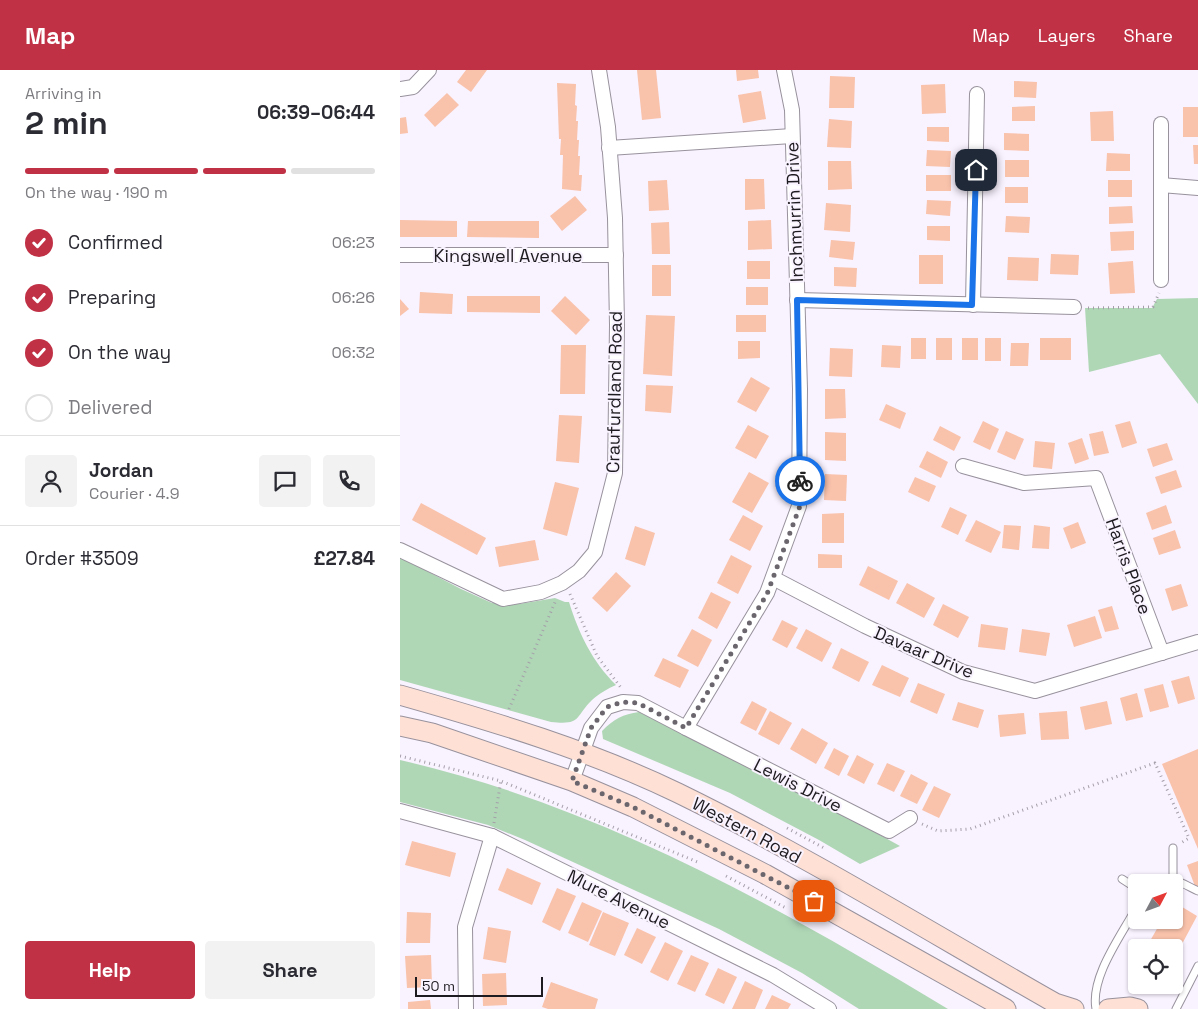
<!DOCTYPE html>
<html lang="en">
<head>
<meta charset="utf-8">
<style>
  :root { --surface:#fff; --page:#f2f2f3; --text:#2b2b33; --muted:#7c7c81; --line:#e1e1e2; --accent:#c13146 }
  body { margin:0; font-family:"Space Grotesk",sans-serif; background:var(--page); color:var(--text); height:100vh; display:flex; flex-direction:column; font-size:19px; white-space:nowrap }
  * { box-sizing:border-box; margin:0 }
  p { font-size:16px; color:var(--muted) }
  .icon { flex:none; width:28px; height:28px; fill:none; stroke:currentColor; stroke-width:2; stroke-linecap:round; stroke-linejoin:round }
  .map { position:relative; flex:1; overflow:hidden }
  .side { display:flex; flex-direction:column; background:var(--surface); width:400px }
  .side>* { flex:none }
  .needle { width:32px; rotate:49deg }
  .fabs { position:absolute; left:728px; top:804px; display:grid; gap:10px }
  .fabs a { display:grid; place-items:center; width:55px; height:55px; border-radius:5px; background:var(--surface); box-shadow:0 1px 4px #0004; font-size:25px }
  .scale { position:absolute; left:15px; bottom:12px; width:128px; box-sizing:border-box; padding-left:5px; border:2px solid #1e1b20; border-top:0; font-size:14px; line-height:18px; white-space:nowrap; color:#1e1b20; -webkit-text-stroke:4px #f9f2ff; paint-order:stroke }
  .pin { position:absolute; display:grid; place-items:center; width:42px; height:42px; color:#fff; margin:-21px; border-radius:10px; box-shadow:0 2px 8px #0006 }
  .courier { position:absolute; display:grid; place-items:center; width:50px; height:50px; margin:-25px; border:4px solid #1a73e8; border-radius:50%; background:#fff; color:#222; box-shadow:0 1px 6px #0007 }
  .headline em { font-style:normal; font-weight:700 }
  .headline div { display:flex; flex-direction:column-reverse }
  .headline { display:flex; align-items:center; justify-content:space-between; height:85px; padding:0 25px }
  h1 { font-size:32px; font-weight:700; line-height:38px }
  .bar { display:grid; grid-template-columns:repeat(4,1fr); gap:8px 5px; align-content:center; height:60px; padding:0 25px }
  .bar i { height:6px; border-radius:4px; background:var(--line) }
  .bar .selected { background:var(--accent) }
  .bar p { grid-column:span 4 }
  .line { display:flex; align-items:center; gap:12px; padding:0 25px; border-top:1px solid var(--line) }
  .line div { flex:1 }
  .round { display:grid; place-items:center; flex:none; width:52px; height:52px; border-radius:5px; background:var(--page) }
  ol { padding:0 25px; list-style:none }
  li { display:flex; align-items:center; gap:15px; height:55px }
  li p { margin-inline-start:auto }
  li .icon { padding:5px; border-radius:50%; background:var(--accent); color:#fff; stroke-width:4 }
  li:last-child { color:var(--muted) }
  li i { width:28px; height:28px; border:2px solid var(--line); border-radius:50% }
  .action { display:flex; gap:10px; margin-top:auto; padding:10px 25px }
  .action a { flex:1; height:58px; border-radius:5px; background:var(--accent); color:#fff; font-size:20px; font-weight:700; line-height:58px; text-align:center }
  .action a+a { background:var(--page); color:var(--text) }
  header { display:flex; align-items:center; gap:30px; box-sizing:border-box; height:70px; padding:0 25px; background:var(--accent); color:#fff }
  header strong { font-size:24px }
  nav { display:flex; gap:28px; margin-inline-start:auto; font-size:18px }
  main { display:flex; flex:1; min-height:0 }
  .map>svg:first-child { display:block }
  .green { fill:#afd7b6 }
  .building { fill:#f9c2ab }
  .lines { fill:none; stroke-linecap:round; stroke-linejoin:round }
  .service-casing { stroke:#98929d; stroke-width:9 }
  .minor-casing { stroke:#98929d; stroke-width:16 }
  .secondary-casing { stroke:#98929d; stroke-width:21 }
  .path { stroke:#a59fa9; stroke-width:3; stroke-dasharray:1 4; stroke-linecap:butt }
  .service { stroke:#fff; stroke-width:7 }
  .minor { stroke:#fff; stroke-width:14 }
  .secondary { stroke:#fee0d5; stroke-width:19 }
  .done { stroke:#6b666e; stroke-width:5; stroke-dasharray:0 9 }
  .route { stroke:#1a73e8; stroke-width:6 }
  .labels { text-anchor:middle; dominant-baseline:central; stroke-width:4; stroke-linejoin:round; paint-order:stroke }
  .street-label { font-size:18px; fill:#1e1b20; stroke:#f9f2ff }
</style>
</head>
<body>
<header>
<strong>Map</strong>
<nav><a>Map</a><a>Layers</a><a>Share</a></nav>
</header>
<main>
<section class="side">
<div class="headline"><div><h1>2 min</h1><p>Arriving in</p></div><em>06:39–06:44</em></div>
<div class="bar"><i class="selected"></i><i class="selected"></i><i class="selected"></i><i></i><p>On the way · 190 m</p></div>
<ol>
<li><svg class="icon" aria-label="check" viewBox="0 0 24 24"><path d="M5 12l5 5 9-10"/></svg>Confirmed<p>06:23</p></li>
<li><svg class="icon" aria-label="check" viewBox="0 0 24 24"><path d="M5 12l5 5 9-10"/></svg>Preparing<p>06:26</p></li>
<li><svg class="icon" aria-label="check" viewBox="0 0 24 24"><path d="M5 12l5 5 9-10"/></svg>On the way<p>06:32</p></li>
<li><i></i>Delivered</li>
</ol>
<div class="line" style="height:90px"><a class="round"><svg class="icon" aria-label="person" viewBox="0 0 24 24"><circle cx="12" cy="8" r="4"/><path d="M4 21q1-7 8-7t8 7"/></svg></a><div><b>Jordan</b><p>Courier · 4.9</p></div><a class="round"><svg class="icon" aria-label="chat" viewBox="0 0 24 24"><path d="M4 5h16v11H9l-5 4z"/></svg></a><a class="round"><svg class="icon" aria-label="phone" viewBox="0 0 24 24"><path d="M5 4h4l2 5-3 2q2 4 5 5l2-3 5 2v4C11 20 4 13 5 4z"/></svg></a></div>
<div class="line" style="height:65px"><div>Order #3509</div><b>£27.84</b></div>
<div class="action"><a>Help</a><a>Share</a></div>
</section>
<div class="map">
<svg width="798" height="939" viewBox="0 0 798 939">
  <rect width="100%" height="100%" fill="#f9f2ff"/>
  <g class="green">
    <polygon points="798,228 798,334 760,284 689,302 685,238 752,238 757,229"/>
    <path d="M0 487 61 519 92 533 119 534 155 528 165 532H169C179 564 192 591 216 615 207 619 200 623 192 630 174 648 182 655 151 652L0 610Z"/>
    <path d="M239 642 460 754 500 776 460 794 419 770 330 723 203 669 202 661C214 649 223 644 239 642Z"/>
    <path d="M0 690C197 735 376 835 548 939H459L402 903 319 859 125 770 88 755 0 732Z"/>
  </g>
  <g class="building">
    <polygon points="66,0 87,0 71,22 57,12"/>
    <polygon points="237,0 256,0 261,48 242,50"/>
    <polygon points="336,0 358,0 359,8 337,11"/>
    <polygon points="430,6 455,7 454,38 429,38"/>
    <polygon points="614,11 637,12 636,28 614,27"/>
    <polygon points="157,13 176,14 175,35 177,36 176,51 178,51 177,70 179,70 178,86 180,86 179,105 182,105 181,121 162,119 163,85 160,85 161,69 159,69"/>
    <polygon points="545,14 546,43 522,44 521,15"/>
    <polygon points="361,21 366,49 343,53 338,25"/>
    <polygon points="47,23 59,35 35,57 24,45"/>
    <polygon points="635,36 635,51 612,51 612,37"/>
    <rect x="783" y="37" width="15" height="30"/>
    <polygon points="713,41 714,71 691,71 690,42"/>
    <polygon points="6,47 8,63 0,64 0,48"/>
    <polygon points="429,49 452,51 451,78 427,77"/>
    <polygon points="527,57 549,57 549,72 527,71"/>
    <polygon points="604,63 629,64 629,81 604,80"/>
    <polygon points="793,75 798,75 798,94 794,94"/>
    <polygon points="527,80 551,81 550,97 526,96"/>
    <polygon points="707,83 730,84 730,101 706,101"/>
    <rect x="605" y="90" width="24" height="17"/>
    <polygon points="428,91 451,91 452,119 428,120"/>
    <rect x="526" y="105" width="25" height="16"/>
    <polygon points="345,109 364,109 365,139 345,140"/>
    <polygon points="267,110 269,140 249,141 248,111"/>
    <rect x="708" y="110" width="24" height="17"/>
    <rect x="605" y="117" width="23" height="16"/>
    <polygon points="175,126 187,140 162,161 150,146"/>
    <polygon points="527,130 551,131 550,146 526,144"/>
    <polygon points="426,133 451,135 450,162 424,160"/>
    <polygon points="732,136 733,153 709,154 709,137"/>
    <polygon points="606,146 630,147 629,163 605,162"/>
    <polygon points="0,150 57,151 57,167 0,167"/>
    <polygon points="371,150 372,179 348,180 348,151"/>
    <polygon points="68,151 139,151 139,168 67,167"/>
    <polygon points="269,152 270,184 252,184 251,153"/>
    <polygon points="527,156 550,156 550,171 527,170"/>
    <polygon points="734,161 734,180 711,181 710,162"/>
    <polygon points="431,170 455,172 453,190 429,187"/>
    <polygon points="651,184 679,185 678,205 650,204"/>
    <rect x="519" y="185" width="24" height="29"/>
    <polygon points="608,187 639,188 638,211 607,210"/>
    <rect x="347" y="191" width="23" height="18"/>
    <polygon points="733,191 735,223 710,224 708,193"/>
    <rect x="252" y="195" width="19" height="31"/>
    <polygon points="434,197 457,198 456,217 434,216"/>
    <rect x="346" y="217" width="22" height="18"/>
    <polygon points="20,222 53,224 52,244 19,243"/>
    <polygon points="67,226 140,226 140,243 67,242"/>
    <polygon points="165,226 190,250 176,265 151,241"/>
    <polygon points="0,229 9,239 0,246"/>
    <polygon points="246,245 275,246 272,306 243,304"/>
    <rect x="336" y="245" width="30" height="17"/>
    <rect x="511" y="268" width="15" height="21"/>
    <rect x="536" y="268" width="16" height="22"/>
    <rect x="562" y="268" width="16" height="22"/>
    <rect x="585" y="268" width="16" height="23"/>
    <rect x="640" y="268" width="31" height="22"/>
    <polygon points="338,271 360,271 360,288 338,289"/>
    <polygon points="611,273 629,273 628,296 610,296"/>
    <polygon points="161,275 186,275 185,324 160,324"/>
    <polygon points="482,275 501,276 500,298 481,297"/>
    <polygon points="430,278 453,279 452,307 429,306"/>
    <polygon points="351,307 370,318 356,342 337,332"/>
    <polygon points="246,315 273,316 271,343 245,341"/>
    <polygon points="425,319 445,319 446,348 425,349"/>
    <polygon points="486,334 506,343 500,359 479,350"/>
    <polygon points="159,345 182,346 179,393 156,391"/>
    <polygon points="583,351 599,359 590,380 573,372"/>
    <polygon points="730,351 737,373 722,378 715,355"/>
    <polygon points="348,355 369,366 356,389 335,378"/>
    <polygon points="540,356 561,367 554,381 533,370"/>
    <polygon points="606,361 624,369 615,390 597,382"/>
    <polygon points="703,361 709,383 694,386 689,364"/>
    <polygon points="425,362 446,363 446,391 425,390"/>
    <polygon points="682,368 689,389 675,394 668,373"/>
    <polygon points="635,371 655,373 652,399 633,397"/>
    <polygon points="767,373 773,390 753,397 747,379"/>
    <polygon points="527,381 548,392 541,408 519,397"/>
    <polygon points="776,400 782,417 761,424 755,407"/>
    <polygon points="349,402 369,413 352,443 332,432"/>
    <polygon points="425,404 447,405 446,431 424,430"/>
    <polygon points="515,407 536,416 529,432 508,422"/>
    <polygon points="155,412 179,418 167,466 143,459"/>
    <polygon points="21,433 86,468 77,485 12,450"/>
    <polygon points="766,435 772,453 752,460 746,443"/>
    <polygon points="550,437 567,445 558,465 541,457"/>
    <polygon points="444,443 444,473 422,473 422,444"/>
    <polygon points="343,445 363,456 350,481 329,470"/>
    <polygon points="576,450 601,462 591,483 565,471"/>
    <polygon points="678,452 686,473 671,479 663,458"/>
    <polygon points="604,455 621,456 619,480 602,478"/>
    <polygon points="634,455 650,457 649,479 632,478"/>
    <polygon points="235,456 255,463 245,496 225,489"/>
    <polygon points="775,460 781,478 759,485 753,468"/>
    <polygon points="135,470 139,490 99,497 95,477"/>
    <polygon points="418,484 442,485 442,498 418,498"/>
    <polygon points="331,485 352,496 338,524 317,513"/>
    <polygon points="468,496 498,511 489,530 459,515"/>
    <polygon points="216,502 231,516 207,542 192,528"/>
    <polygon points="507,513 535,528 524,548 496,533"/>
    <polygon points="781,514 788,536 772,541 765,519"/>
    <polygon points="311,522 331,532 317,559 298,548"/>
    <polygon points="543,534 569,547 558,568 533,555"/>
    <polygon points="712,536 719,559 705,562 698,540"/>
    <polygon points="695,546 702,568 674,577 667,555"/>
    <polygon points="382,550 398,558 387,578 372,570"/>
    <polygon points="581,554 608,558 605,580 578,577"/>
    <polygon points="292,559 312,570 298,597 277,586"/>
    <polygon points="406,559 432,573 422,592 396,578"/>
    <polygon points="622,559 650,563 646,586 619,582"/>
    <polygon points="441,578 469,592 459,612 432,598"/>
    <polygon points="263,588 289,600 280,618 254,606"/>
    <polygon points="482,595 509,608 500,627 472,615"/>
    <polygon points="789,606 795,629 778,634 771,611"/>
    <polygon points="518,613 545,624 537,644 510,632"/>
    <polygon points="763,614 769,637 750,642 744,619"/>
    <polygon points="737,623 743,647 726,651 720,628"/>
    <polygon points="352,631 367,639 356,661 340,653"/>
    <polygon points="707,631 712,654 685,660 680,637"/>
    <polygon points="558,632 584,640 578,658 552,650"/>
    <polygon points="370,641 392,653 379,675 358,664"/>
    <polygon points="667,641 669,669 641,670 639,643"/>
    <polygon points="624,643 626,664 600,667 598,645"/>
    <polygon points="402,658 428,673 416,694 390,679"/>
    <polygon points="434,678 449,686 439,706 424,698"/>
    <polygon points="798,679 798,779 762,694"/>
    <polygon points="457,685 474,694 464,714 447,705"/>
    <polygon points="487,693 505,701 494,722 477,714"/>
    <polygon points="511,704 528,713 517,734 500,726"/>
    <polygon points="534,716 551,724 539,748 522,740"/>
    <polygon points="12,771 56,783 50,807 5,795"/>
    <polygon points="798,791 798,818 796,819 787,795"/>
    <polygon points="107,798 141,813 132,835 98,820"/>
    <polygon points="157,818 176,826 160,861 142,852"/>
    <polygon points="182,832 202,841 188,872 168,863"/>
    <polygon points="774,832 797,846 774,889 774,878 746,878 762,850 774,850"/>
    <polygon points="7,842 31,843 30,873 6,873"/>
    <polygon points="203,842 229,853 215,886 189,875"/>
    <polygon points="88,857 111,861 106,893 83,889"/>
    <polygon points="237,858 256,867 242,894 224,885"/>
    <polygon points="265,872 283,881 268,911 250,902"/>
    <polygon points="31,885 32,917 7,918 5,886"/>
    <polygon points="291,885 309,893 295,922 277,914"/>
    <polygon points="318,898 337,907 324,934 305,925"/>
    <polygon points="106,903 107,935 83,936 82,904"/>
    <polygon points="345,911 363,920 355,939 332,939"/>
    <polygon points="151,912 198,929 195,939 148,939 142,937"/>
    <polygon points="372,925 391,934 388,939 365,939"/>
    <polygon points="30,930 31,939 8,939 8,932"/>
  </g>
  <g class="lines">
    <g class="service-casing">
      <g id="service">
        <polyline points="722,809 736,818"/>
        <polyline points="773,809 773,778"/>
        <path d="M756 812C772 805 783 814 798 821"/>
        <path d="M696 939C690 907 721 866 736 838"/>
        <polyline points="776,939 798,896"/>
      </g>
    </g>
    <g class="minor-casing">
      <g id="minor">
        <polyline points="0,19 13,17 29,0"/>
        <polyline points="761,54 761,210"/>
        <polyline points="209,78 392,66"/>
        <polyline points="761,115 798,118"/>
        <polyline points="0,185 216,185"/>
        <polyline points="397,230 674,237"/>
        <polyline points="573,235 577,24"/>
        <polyline points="563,396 624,413 696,408 762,583"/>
        <polyline points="0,480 103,529 141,522 162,513 179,501 195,482 215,403 217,255 215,148 208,57 199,0"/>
        <polyline points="373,508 465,556 563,602 635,621 798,572"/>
        <polyline points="286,658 489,761 510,748"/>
        <polyline points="172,711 191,658 207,637 223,632 238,633 286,658 367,523 399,436 400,319 392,40 384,0"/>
        <polyline points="0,741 92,766 373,905 429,939"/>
        <polyline points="66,939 65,857 92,766"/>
      </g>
    </g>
    <g class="secondary-casing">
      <g id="secondary">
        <path d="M0 625C95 652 189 680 278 723 407 786 530 862 655 933L674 939"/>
        <polyline points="0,656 32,663 172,711 233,737 365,804 606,939"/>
        <polyline points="708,939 730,937 738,939"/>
      </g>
    </g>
    <g class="path">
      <polyline points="688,238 753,237 759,223"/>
      <polyline points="170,524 197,586 222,619"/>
      <polyline points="109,639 156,530"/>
      <polyline points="0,686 101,711 300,793"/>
      <polyline points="94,753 101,710"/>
      <polyline points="522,754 538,761 570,759 755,693 789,768 781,773"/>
      <polyline points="387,758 426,779"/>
      <polyline points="326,806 386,838"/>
    </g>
    <use href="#service" class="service"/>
    <use href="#minor" class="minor"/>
    <use href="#secondary" class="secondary"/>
  </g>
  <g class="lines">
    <polyline class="done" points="400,411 400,436 367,524 286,658 238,633 223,632 207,637 191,658 172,711 233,737 414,831"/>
    <polyline class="route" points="400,411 397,230 572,235 576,100"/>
  </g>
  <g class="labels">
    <g class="street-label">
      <text transform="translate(394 142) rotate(-92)">Inchmurrin Drive</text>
      <text x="108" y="185">Kingswell Avenue</text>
      <text transform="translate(214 322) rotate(-89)">Craufurdland Road</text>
      <text transform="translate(729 496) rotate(70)">Harris Place</text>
      <text transform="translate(524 582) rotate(23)">Davaar Drive</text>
      <text transform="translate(398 715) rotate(27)">Lewis Drive</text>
      <text transform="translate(347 760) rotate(28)">Western Road</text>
      <text transform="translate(219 829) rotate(26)">Mure Avenue</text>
    </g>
  </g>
</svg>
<div class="fabs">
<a><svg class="needle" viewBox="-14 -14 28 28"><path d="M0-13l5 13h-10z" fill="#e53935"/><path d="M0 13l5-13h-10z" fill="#7c7c81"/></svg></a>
<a><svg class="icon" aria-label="locate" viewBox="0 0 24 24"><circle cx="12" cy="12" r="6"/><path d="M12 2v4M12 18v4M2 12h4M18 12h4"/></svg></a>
</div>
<div class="scale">50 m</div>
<div class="pin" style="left:414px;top:831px;background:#ea580c"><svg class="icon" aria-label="bag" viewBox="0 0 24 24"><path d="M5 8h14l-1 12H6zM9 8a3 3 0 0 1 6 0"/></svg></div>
<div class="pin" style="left:576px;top:100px;background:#1f2937"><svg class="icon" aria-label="home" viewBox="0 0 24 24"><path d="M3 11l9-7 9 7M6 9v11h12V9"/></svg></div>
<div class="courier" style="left:400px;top:411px"><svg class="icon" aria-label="bike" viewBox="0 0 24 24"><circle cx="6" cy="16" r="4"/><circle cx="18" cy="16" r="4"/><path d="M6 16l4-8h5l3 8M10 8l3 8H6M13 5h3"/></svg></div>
</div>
</main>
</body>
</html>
